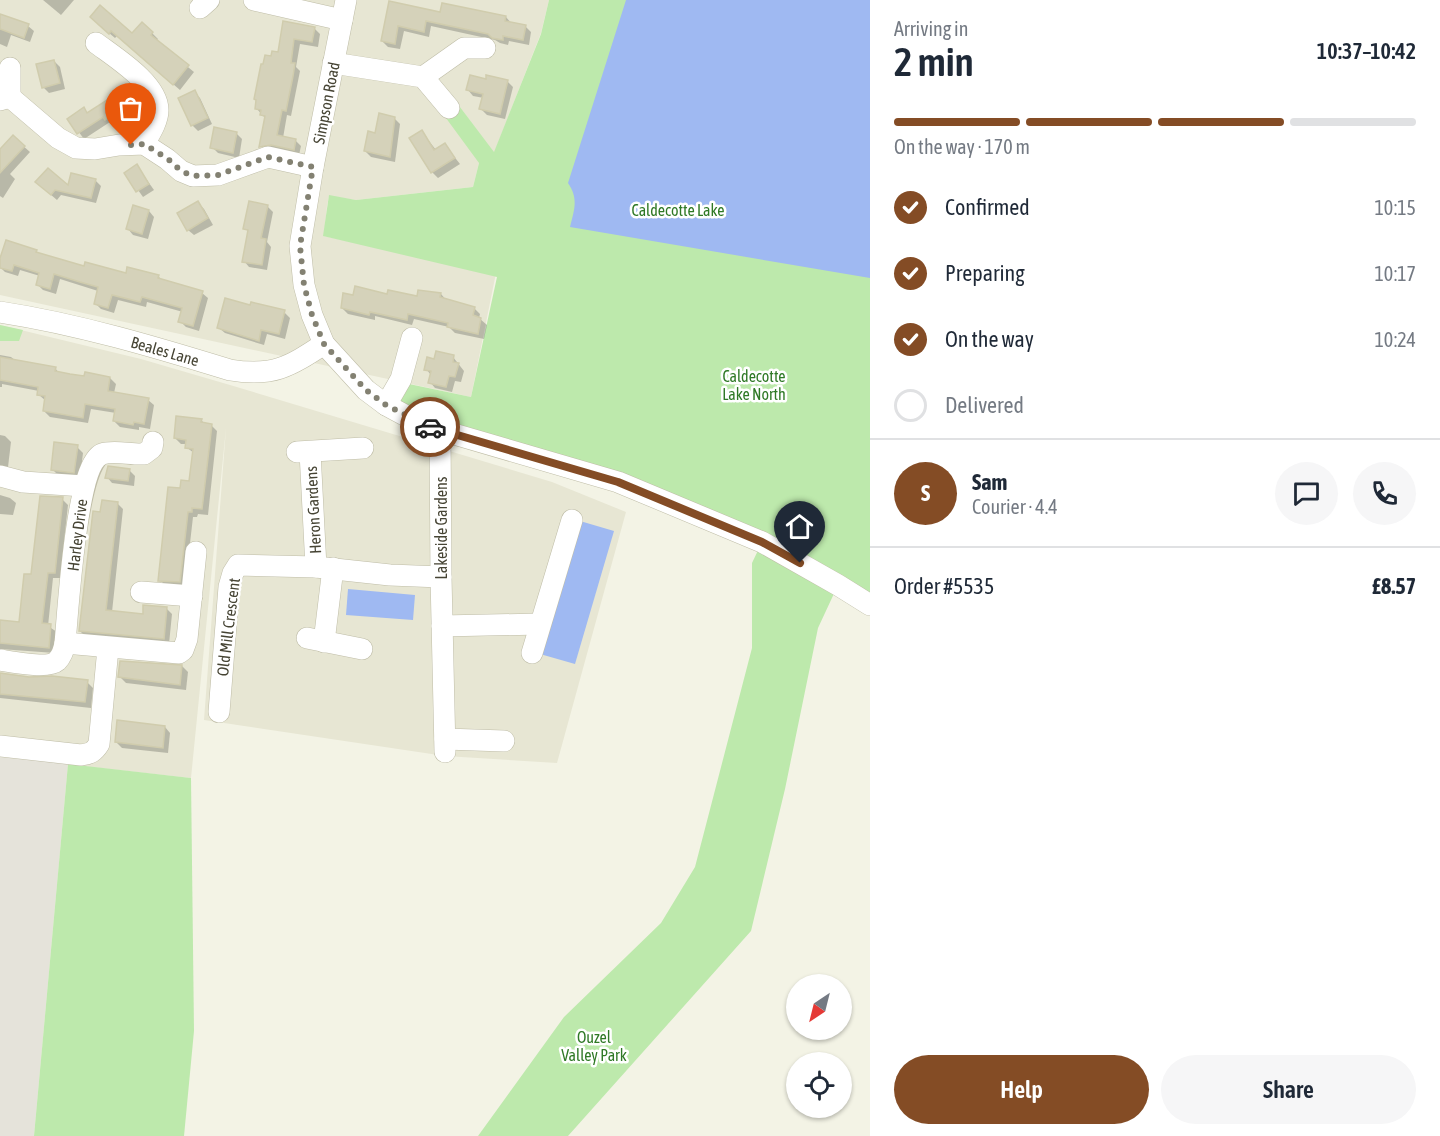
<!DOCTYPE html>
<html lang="en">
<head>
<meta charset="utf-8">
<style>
  :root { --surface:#fff; --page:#f6f6f7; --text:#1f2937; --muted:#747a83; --line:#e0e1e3; --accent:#844c25 }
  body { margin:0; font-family:"Asap Condensed",sans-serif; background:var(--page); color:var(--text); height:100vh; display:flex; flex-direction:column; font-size:22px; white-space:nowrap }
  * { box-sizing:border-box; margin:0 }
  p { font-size:20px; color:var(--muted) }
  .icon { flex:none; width:33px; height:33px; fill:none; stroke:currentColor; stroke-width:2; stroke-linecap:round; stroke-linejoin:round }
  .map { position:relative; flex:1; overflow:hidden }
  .drawer { display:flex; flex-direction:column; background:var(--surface); width:570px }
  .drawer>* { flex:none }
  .needle { width:39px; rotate:215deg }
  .tools { position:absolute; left:786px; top:974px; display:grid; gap:12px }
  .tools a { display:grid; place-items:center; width:66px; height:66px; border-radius:50%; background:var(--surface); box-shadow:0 2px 4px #0004; font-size:30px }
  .pin { position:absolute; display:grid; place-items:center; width:51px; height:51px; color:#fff; margin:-62px -26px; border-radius:50% 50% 50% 0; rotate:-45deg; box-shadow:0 0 6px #0007 }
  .pin .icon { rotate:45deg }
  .courier { position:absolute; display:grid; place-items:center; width:60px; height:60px; margin:-30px; border:4px solid #844c25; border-radius:50%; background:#fff; color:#222; box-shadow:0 2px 8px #0007 }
  .head em { font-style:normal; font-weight:600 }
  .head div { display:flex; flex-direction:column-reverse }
  .head { display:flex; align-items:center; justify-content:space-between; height:102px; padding:0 24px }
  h1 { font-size:39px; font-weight:600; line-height:45px }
  .bar { display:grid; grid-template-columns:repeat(4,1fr); gap:9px 6px; align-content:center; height:72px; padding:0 24px }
  .bar i { height:8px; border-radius:4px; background:var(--line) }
  .bar .on { background:var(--accent) }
  .bar p { grid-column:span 4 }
  .line { display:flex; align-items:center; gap:15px; padding:0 24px; border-top:2px solid var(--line) }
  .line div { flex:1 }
  .round { display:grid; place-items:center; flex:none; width:63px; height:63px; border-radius:32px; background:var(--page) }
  ol { padding:0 24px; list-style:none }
  li { display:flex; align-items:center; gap:18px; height:66px }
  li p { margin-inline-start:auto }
  li .icon { padding:6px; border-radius:50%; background:var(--accent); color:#fff; stroke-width:4 }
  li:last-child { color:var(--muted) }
  li i { width:33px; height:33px; border:3px solid var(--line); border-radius:50% }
  .primary-button { display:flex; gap:12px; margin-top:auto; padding:12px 24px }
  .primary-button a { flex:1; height:69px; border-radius:36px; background:var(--accent); color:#fff; font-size:24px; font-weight:600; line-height:69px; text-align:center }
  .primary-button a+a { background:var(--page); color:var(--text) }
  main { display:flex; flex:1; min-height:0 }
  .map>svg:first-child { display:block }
  .residential { fill:#e7e6d3 }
  .industrial { fill:#e5e3da }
  .green { fill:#bde9ac }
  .water { fill:#9fb9f2 }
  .shadow { fill:#0003 }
  .building { fill:#d5d2ba; stroke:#d0ccad; stroke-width:1.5 }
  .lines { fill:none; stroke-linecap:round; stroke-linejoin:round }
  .minor-casing { stroke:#bfbda7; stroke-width:22 }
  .minor { stroke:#fff; stroke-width:21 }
  .done { stroke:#838172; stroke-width:6; stroke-dasharray:0 10.8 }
  .route { stroke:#844c25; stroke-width:8 }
  .labels { text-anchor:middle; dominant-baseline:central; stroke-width:5; stroke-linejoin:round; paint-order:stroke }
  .street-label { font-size:16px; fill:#464434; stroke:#fff }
  .park-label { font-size:16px; fill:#2f7926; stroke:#fff }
</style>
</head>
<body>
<main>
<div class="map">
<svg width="870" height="1136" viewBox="0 0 870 1136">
  <rect width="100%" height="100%" fill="#f3f3e5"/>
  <g class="residential">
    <polygon points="0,0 549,0 541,33 494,153 457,103 479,163 473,187 356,200 329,196 327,206 324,236 496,273 471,397 0,295"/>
    <polygon points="0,325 141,359 230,385 552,482 626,512 557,763 445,756 204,720 226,428 191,778 0,757"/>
  </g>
  <polygon class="industrial" points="0,757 68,764 34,1136 0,1136"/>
  <g class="green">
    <polygon points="549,0 870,0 870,605 838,585 818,628 785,789 751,931 568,1136 478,1136 564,1017 661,923 695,867 752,648 752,563 762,542 386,405 409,384 471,397 497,277 323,236 329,195 356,200 473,187 479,163 443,114 457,103 494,152 541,34"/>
    <polygon points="0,325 23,330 19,341 0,341"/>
    <polygon points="68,764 191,778 194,1031 184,1136 34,1136"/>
  </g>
  <g class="water">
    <path d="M626 0H870V278L570 227C574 210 579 199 568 183Z"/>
    <polygon points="580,521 614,531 575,664 540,654"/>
    <polygon points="348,589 415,595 413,620 346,615"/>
  </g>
  <g class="shadow">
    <polygon points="43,0 74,0 61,15"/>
    <polygon points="390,3 441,13 506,17 512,24 525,26 531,32 529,45 509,41 508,45 500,43 495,40 431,26 429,37 404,31 400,49 388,47 382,41"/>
    <polygon points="0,16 28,26 34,31 30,42 11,35 7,47 0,44"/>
    <polygon points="97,23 133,35 152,33 158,39 156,41 194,72 180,90 117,36 115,38"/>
    <polygon points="284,23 314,28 320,34 318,47 300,44 296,67 300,71 291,116 287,115 283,138 295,140 301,146 299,155 266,152 261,146 266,119 256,108 272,57 280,53"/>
    <polygon points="54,61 60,67 65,89 49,93 43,87"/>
    <polygon points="488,81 507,81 513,87 505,119 487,115 481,109 484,98 473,96 468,90"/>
    <polygon points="194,92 200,98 212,124 198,131 192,125"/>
    <polygon points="118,95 131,112 112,125 110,122 84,139 69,119 83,109 88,114"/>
    <polygon points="394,118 400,124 395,162 371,157 365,151 376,134"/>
    <polygon points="422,132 436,150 445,145 460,164 438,178 432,172"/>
    <polygon points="236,133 242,139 239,158 218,153 212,147"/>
    <polygon points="13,137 30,152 10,174 15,179 3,198 0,196 0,152"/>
    <polygon points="137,166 154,190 143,197 126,173"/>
    <polygon points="95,180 101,186 96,203 61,195 57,200 43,188 69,187"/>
    <polygon points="198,203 204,209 213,225 194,235 188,230"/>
    <polygon points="267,206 273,212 267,242 271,247 267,270 249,267 244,261 249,232 245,228"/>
    <polygon points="149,211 154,217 148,239 133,235 128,229"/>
    <polygon points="36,251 40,255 85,268 127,275 158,276 163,281 202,293 208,298 199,331 186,327 180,321 183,312 147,302 146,307 118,300 114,313 101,309 95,303 98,291 60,279 56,294 43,290 37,284 40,276 20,270 18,276 5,272 0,267 0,263"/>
    <polygon points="441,294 447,301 474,308 480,314 479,318 487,325 484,339 455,333 449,327 414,319 412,325 375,316 375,320 348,314 342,308 388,296 418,298"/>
    <polygon points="251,307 284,312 290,318 285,339 267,334 264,345 225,333 219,328"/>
    <polygon points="0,355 11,357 16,361 55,368 59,373 86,378 110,378 116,384 114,393 148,400 154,405 150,429 139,427 139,430 120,427 114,421 116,413 91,409 88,423 50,417 44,411 46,401 39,395 39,391 2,384 2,387 0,387"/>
    <polygon points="453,357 464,371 461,382 455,381 452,392 435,388 430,382 431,375 426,369"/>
    <polygon points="201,420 205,424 211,425 217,431 208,515 198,514 197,517 193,517 185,587 166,586 160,580 182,490 191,482 194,453 186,447 187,444 181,444 175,438"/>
    <polygon points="0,435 5,436 11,442 8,467 0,466"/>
    <polygon points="77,447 83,453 80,478 58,475 52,469"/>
    <polygon points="129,470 135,476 134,486 112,483 107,477"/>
    <polygon points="0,495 10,498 16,503 13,515 0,514"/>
    <polygon points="62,499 68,505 60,578 53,578 48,626 57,632 55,653 0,649 0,622 20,623 32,576"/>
    <polygon points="117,503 123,509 112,612 144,616 166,608 172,614 169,644 86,637 80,631 101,514"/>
    <polygon points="182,666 188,672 186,690 126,683 120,677"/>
    <polygon points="0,673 29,678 87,682 93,688 91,708 0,698"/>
    <polygon points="165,727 170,733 168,753 122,748 116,742"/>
  </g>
  <g class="building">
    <polygon points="389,1 440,12 442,3 506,16 505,21 526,25 523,40 503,36 503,40 492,38 488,34 426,21 424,32 398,26 395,44 381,41"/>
    <polygon points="100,5 132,33 142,22 153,32 151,35 189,65 173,85 111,31 109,34 90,17"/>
    <polygon points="0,14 29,24 24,38 0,29"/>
    <polygon points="283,21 315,27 312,42 294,39 291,63 295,63 293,76 286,111 282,110 277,135 296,139 294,150 271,145 259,147 265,116 260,115 261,110 255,109 256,100 254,99 261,64 263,64 265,55 271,56 272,51 278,52"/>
    <polygon points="54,60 60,83 42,88 36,64"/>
    <polygon points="470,75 486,79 486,75 508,80 500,114 479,109 483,94 466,90"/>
    <polygon points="195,90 208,118 191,126 178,98"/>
    <polygon points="118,93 127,106 105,120 103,117 77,134 67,119 84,107 87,113"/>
    <polygon points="379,113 395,117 390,157 364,151 368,131 375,133"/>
    <polygon points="214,127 237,132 233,153 210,148"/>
    <polygon points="422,130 434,150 445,143 455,158 431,173 409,138"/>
    <polygon points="13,135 25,146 0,173 0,149"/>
    <polygon points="137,164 149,184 136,192 124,173"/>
    <polygon points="48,168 68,185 71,173 96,179 91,198 55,190 51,195 35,182"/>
    <polygon points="198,201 208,218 187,231 177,213"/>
    <polygon points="249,201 268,205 261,238 266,239 262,265 242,262 248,230 243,229"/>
    <polygon points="133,205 149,210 142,234 126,229"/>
    <polygon points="6,240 37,250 36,252 84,266 85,262 126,273 127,267 159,275 158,278 203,291 193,326 178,322 182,308 142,297 140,302 112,295 108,308 94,304 98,287 80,282 54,274 50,289 36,285 39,273 14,265 12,271 0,268 0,258"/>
    <polygon points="355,286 387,294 388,290 417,296 418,290 441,293 440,297 475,307 473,315 481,318 478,334 447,327 448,323 408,314 407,320 370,312 369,315 341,308 343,293 353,295"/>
    <polygon points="225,298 250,305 251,302 285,310 279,334 261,330 259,341 217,328"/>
    <polygon points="436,351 454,355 453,362 459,363 455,377 449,376 446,387 428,383 431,371 424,370 427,357 434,359"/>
    <polygon points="0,357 56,367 55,371 70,374 84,376 85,372 110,377 108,391 149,398 144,424 134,422 133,425 113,421 115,409 85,404 83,418 43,411 45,396 37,395 38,387 0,380"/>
    <polygon points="176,416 202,419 201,422 212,424 202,509 192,508 192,512 188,512 180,582 158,581 168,487 180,488 181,480 189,481 193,449 185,448 186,440 174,438"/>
    <polygon points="54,442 78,445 74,473 51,470"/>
    <polygon points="108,466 130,469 128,481 105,478"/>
    <polygon points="40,496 63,497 55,573 48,573 42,623 51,624 49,648 0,643 0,620 19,622 24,574 31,574"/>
    <polygon points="102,500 118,502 106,610 143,614 143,605 167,607 164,639 79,631 93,511 100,512"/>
    <polygon points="120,661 182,665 180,685 118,677"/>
    <polygon points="0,673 29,677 52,676 88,680 85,702 0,694"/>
    <polygon points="117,720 165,726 163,748 115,742"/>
  </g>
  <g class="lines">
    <g class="minor-casing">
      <g id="minor">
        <polyline points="254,0 342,20"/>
        <polyline points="346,0 313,167 300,246 304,285 312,315 324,344 366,390 386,405 423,425 618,482 762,542 838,585 870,605"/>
        <polyline points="200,8 209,0"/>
        <path d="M96 43C116 58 158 84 158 110 158 122 149 135 144 144"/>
        <polyline points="333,63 423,77 449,108"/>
        <polyline points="423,77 464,48 485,48"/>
        <polyline points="10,97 58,138 76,148 95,149 119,145 144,144 167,159 181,171 193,176 218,175 268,157 313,167"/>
        <polyline points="0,100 10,97 10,68"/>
        <path d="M0 312C78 324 155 347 230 370 273 377 289 367 324 344"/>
        <polyline points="386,405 401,379 412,338"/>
        <polyline points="440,430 441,577 445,752"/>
        <path d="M153 442 152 448 144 454C131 455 114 450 102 454 76 465 68 612 65 643L179 653 183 650 187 639 196 552"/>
        <polyline points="297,452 363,448"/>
        <polyline points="310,452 316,567"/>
        <polyline points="0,476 23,482 84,486"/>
        <polyline points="141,592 192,596"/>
        <polyline points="442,626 540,624"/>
        <polyline points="307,638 362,649"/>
        <polyline points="324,642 333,568"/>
        <polyline points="532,653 572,520"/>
        <path d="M0 660C13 662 48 669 57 661 62 656 64 649 65 643"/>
        <polyline points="219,712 229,587 233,573 238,565 316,567 390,575 441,577"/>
        <polyline points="445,739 504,741"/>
        <path d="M0 746 81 755C90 754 94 752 99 744L108 648"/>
      </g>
    </g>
    <use href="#minor" class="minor"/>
  </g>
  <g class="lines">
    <polyline class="done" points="131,145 144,144 168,159 181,171 193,176 218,175 268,157 313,167 300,246 304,285 312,315 324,344 366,390 386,405 430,427"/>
    <polyline class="route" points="430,427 618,482 762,542 800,563"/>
  </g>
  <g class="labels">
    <g class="street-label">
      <text transform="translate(326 103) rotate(-79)">Simpson Road</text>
      <text transform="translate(165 351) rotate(16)">Beales Lane</text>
      <text transform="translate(313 510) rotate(-93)">Heron Gardens</text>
      <text transform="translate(441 528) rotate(-90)">Lakeside Gardens</text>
      <text transform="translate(77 535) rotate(-83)">Harley Drive</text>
      <text transform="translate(228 627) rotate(-83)">Old Mill Crescent</text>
    </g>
    <g class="park-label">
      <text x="678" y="210">Caldecotte Lake</text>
      <text x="754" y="376">Caldecotte<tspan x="754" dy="18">Lake North</tspan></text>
      <text x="594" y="1037">Ouzel<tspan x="594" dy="18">Valley Park</tspan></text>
    </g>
  </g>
</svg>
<div class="tools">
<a><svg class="needle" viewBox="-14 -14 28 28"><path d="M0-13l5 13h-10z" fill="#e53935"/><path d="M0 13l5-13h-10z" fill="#747a83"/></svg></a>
<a><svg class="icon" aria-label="locate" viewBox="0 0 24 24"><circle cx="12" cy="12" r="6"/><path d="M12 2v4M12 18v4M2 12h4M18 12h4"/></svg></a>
</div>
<div class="pin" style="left:131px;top:145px;background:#ea580c"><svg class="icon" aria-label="bag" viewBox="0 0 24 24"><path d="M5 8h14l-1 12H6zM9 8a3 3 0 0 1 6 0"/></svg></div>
<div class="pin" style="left:800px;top:563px;background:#1f2937"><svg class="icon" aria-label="home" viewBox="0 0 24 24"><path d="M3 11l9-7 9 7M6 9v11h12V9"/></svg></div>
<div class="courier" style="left:430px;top:427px"><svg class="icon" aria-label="car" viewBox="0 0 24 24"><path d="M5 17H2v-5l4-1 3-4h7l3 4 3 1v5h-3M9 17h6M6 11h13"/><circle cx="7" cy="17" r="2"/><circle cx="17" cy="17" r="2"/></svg></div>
</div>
<section class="drawer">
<div class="head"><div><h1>2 min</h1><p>Arriving in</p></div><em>10:37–10:42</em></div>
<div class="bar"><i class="on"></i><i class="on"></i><i class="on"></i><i></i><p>On the way · 170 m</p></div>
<ol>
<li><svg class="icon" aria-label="check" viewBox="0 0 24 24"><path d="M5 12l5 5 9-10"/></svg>Confirmed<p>10:15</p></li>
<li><svg class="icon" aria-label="check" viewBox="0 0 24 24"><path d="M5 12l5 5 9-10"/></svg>Preparing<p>10:17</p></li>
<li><svg class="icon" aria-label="check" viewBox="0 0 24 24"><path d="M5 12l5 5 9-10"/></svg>On the way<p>10:24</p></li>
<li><i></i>Delivered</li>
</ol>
<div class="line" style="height:108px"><b class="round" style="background:var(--accent);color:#fff">S</b><div><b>Sam</b><p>Courier · 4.4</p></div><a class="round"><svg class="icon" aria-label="chat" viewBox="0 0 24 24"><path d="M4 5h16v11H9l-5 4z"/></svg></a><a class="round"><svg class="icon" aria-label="phone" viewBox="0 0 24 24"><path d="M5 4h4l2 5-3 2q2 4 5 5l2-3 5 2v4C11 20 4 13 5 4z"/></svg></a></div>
<div class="line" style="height:78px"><div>Order #5535</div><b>£8.57</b></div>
<div class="primary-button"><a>Help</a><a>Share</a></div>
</section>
</main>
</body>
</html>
